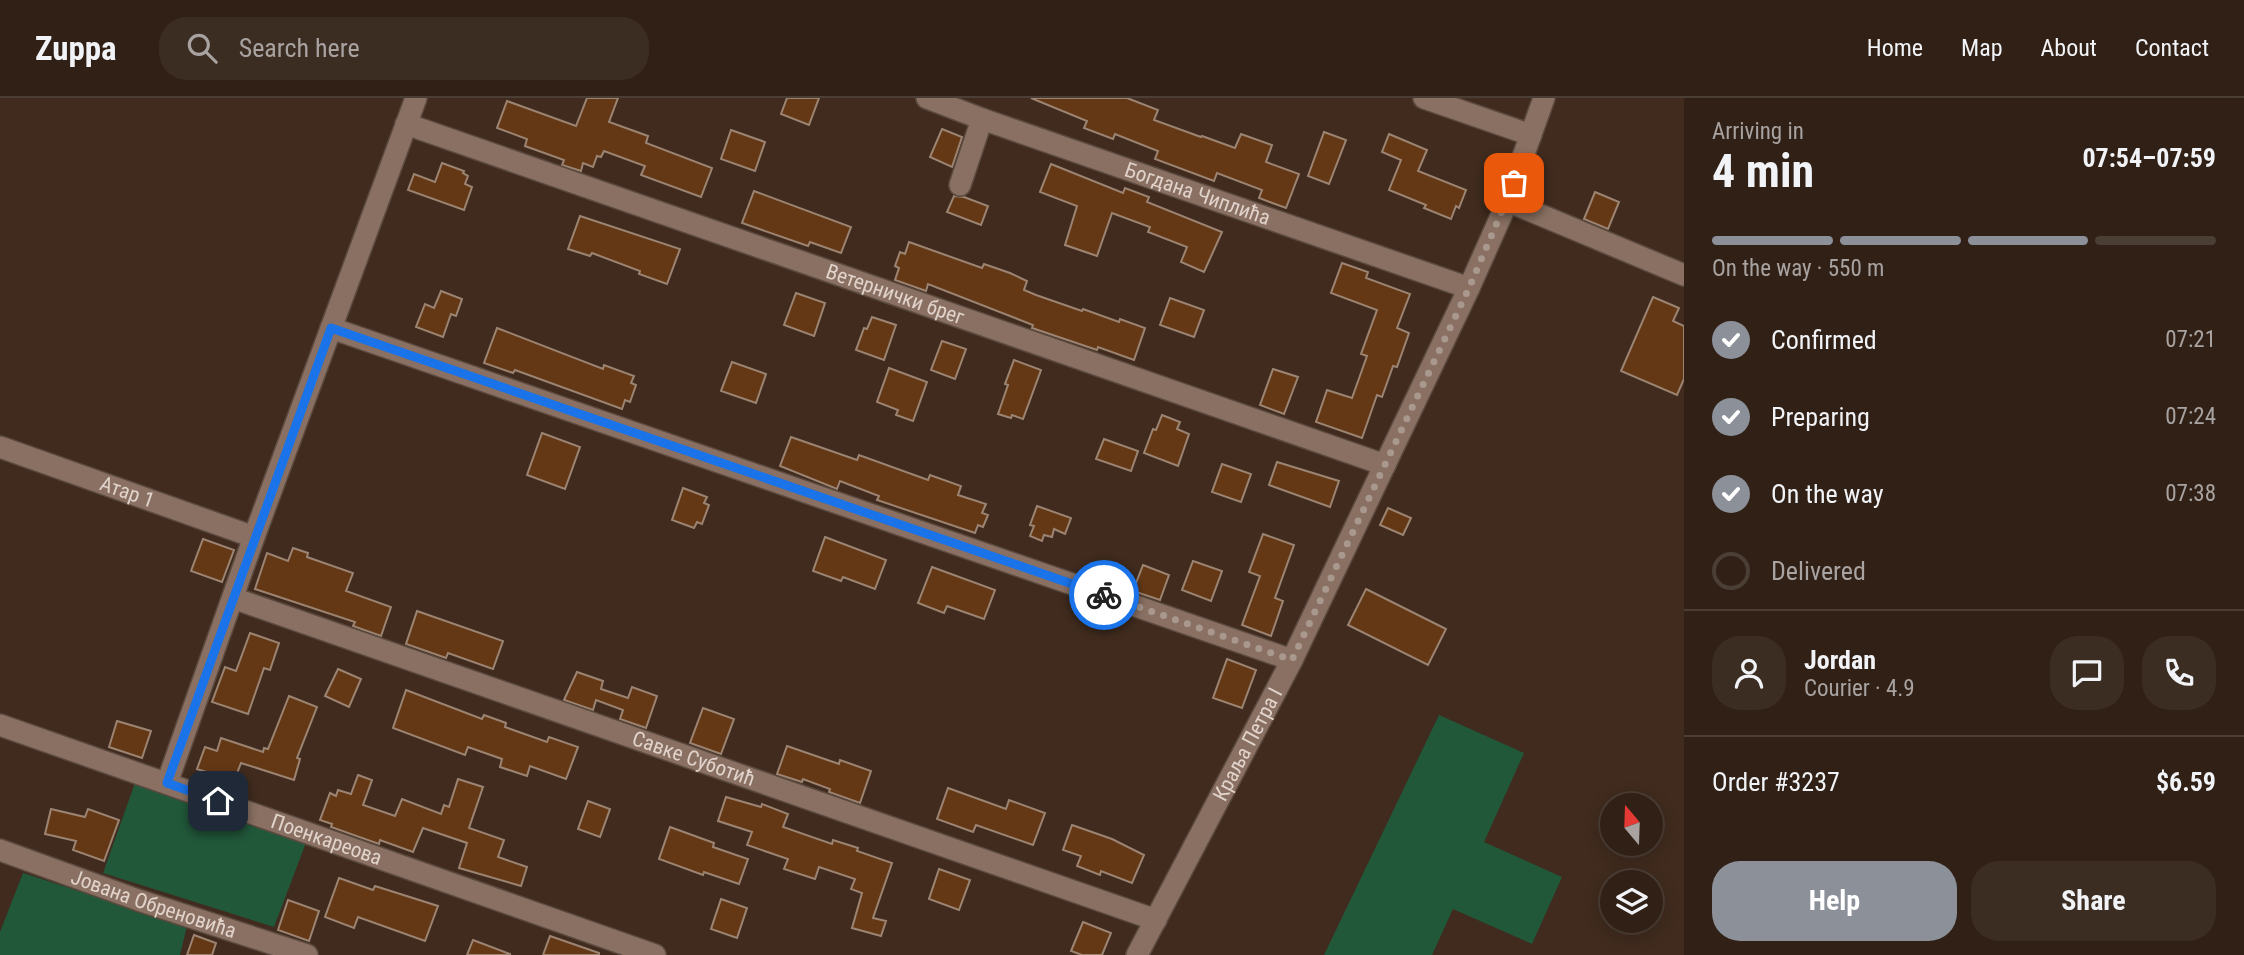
<!DOCTYPE html>
<html lang="en">
<head>
<meta charset="utf-8">
<style>
  :root { --surface:#302016; --page:#3c2d23; --text:#f1f3f6; --muted:#a8a3a1; --line:#4b3e35; --accent:#8c9099 }
  body { margin:0; font-family:"Roboto Condensed",sans-serif; background:var(--page); color:var(--text); height:100vh; display:flex; flex-direction:column; font-size:26px; white-space:nowrap }
  * { box-sizing:border-box; margin:0 }
  p { font-size:23px; color:var(--muted) }
  .icon { flex:none; width:38px; height:38px; fill:none; stroke:currentColor; stroke-width:2; stroke-linecap:round; stroke-linejoin:round }
  .map { position:relative; flex:1; overflow:hidden }
  .side { display:flex; flex-direction:column; background:var(--surface); width:560px }
  .side>* { flex:none }
  .needle { width:46px; rotate:341deg }
  .buttons { position:absolute; left:1600px; top:695px; display:grid; gap:14px }
  .buttons a { display:grid; place-items:center; width:63px; height:63px; border-radius:50%; background:var(--surface); box-shadow:0 4px 18px #0003,0 0 0 2px var(--line); font-size:35px }
  .pin { position:absolute; display:grid; place-items:center; width:60px; height:60px; color:#fff; margin:-30px; border-radius:14px; box-shadow:0 4px 10px #0006 }
  .courier { position:absolute; display:grid; place-items:center; width:70px; height:70px; margin:-35px; border:5px solid #1a73e8; border-radius:50%; background:#fff; color:#222; box-shadow:0 2px 9px #0007 }
  .head em { font-style:normal; font-weight:700 }
  .head div { display:flex; flex-direction:column-reverse }
  .head { display:flex; align-items:center; justify-content:space-between; height:119px; padding:0 28px }
  h1 { font-size:46px; font-weight:700; line-height:52px }
  .bar { display:grid; grid-template-columns:repeat(4,1fr); gap:10px 7px; align-content:center; height:84px; padding:0 28px }
  .bar i { height:9px; border-radius:5px; background:var(--line) }
  .bar .current { background:var(--accent) }
  .bar p { grid-column:span 4 }
  .line { display:flex; align-items:center; gap:18px; padding:0 28px; border-top:2px solid var(--line) }
  .line div { flex:1 }
  .round { display:grid; place-items:center; flex:none; width:74px; height:74px; border-radius:28px; background:var(--page) }
  ol { padding:0 28px; list-style:none }
  li { display:flex; align-items:center; gap:21px; height:77px }
  li p { margin-inline-start:auto }
  li .icon { padding:7px; border-radius:50%; background:var(--accent); color:#fff; stroke-width:4 }
  li:last-child { color:var(--muted) }
  li i { width:38px; height:38px; border:4px solid var(--line); border-radius:50% }
  .button { display:flex; gap:14px; margin-top:auto; padding:14px 28px }
  .button a { flex:1; height:80px; border-radius:28px; background:var(--accent); color:#fff; font-size:28px; font-weight:700; line-height:80px; text-align:center }
  .button a+a { background:var(--page); color:var(--text) }
  header { display:flex; align-items:center; gap:42px; box-sizing:border-box; height:98px; padding:0 35px; background:var(--surface); border-bottom:2px solid var(--line) }
  header strong { font-size:33px }
  nav { display:flex; gap:38px; margin-inline-start:auto; font-size:24px }
  .search { width:490px; height:63px; background:var(--page); display:flex; align-items:center; gap:18px; box-sizing:border-box; padding:0 24px; border-radius:28px; color:var(--muted); font-size:26px }
  main { display:flex; flex:1; min-height:0 }
  .map>svg:first-child { display:block }
  .green { fill:#21583a }
  .building { fill:#643815; stroke:#9c8473; stroke-width:2 }
  .lines { fill:none; stroke-linecap:round; stroke-linejoin:round }
  .minor-casing { stroke:#5a493e; stroke-width:24 }
  .minor { stroke:#897062; stroke-width:21 }
  .done { stroke:#a9988e; stroke-width:7; stroke-dasharray:0 12.6 }
  .route { stroke:#1a73e8; stroke-width:9 }
  .labels { text-anchor:middle; dominant-baseline:central; stroke-width:6; stroke-linejoin:round; paint-order:stroke }
  .street-label { font-size:21px; fill:#e1d3cb; stroke:#1f1610 }
</style>
</head>
<body>
<header>
<strong>Zuppa</strong>
<div class="search"><svg class="icon" aria-label="search" viewBox="0 0 24 24"><circle cx="10" cy="10" r="6"/><path d="M15 15l6 6"/></svg>Search here</div>
<nav><a>Home</a><a>Map</a><a>About</a><a>Contact</a></nav>
</header>
<main>
<div class="map">
<svg width="1684" height="857" viewBox="0 0 1684 857">
  <rect width="100%" height="100%" fill="#402b1e"/>
  <g class="green">
    <polygon points="1439,617 1524,655 1484,744 1562,779 1532,846 1453,811 1432,857 1324,857"/>
    <polygon points="136,682 307,742 274,829 103,775"/>
    <polygon points="23,775 187,828 180,857 0,857 0,834"/>
  </g>
  <g class="building">
    <polygon points="587,0 618,0 609,24 648,38 646,45 712,70 701,99 641,77 645,68 604,53 601,59 597,58 593,69 583,65 581,73 562,67 564,62 525,48 527,41 497,30 507,3 576,28"/>
    <polygon points="787,0 819,0 809,27 781,16"/>
    <polygon points="1031,0 1127,0 1158,12 1154,22 1201,39 1202,38 1235,50 1241,36 1272,47 1266,64 1299,76 1286,110 1259,100 1262,92 1217,75 1214,83 1155,61 1158,53 1115,36 1113,41 1084,30 1087,23"/>
    <polygon points="942,31 962,39 952,69 930,59"/>
    <polygon points="731,32 765,44 755,73 721,61"/>
    <polygon points="1324,34 1346,42 1329,86 1308,78"/>
    <polygon points="1389,36 1427,52 1418,73 1466,92 1459,110 1456,108 1451,121 1424,110 1426,107 1389,92 1401,62 1382,54"/>
    <polygon points="442,65 464,73 463,75 468,78 465,86 472,89 464,112 408,92 414,76 435,84"/>
    <polygon points="1051,66 1123,95 1125,90 1149,99 1147,104 1222,134 1204,174 1181,164 1187,149 1148,134 1150,129 1112,115 1097,158 1065,147 1077,108 1040,94"/>
    <polygon points="754,93 851,129 841,155 810,144 808,148 742,125"/>
    <polygon points="1595,94 1619,104 1608,131 1584,121"/>
    <polygon points="954,98 964,99 988,108 981,127 947,114"/>
    <polygon points="580,118 680,151 667,186 639,176 640,173 592,155 590,158 568,151"/>
    <polygon points="909,144 982,170 984,166 1010,175 1027,183 1024,192 1036,197 1082,213 1083,211 1119,224 1120,221 1145,230 1134,262 1098,249 1097,252 1032,230 1033,227 928,186 926,193 895,182 899,170 895,168 900,154 905,156"/>
    <polygon points="1342,165 1368,174 1366,180 1410,196 1397,230 1409,235 1397,269 1393,268 1382,299 1377,297 1362,340 1316,324 1327,292 1352,300 1367,258 1361,256 1377,212 1331,195"/>
    <polygon points="441,193 462,201 456,218 451,216 443,239 416,229 425,206 434,210"/>
    <polygon points="796,195 825,205 814,238 784,227"/>
    <polygon points="1653,199 1679,210 1673,223 1684,228 1684,281 1677,297 1621,273"/>
    <polygon points="1170,200 1204,212 1194,239 1160,227"/>
    <polygon points="872,219 896,227 884,262 856,252 864,230 867,231"/>
    <polygon points="497,230 603,271 604,267 634,278 631,285 636,287 630,304 625,302 622,311 515,272 513,275 484,265"/>
    <polygon points="942,243 966,251 955,281 931,272"/>
    <polygon points="1014,262 1041,272 1023,321 1012,317 1011,320 998,316 1008,287 1005,286"/>
    <polygon points="732,264 766,276 756,305 721,293"/>
    <polygon points="889,270 927,284 913,323 896,317 898,312 877,304"/>
    <polygon points="1273,271 1298,279 1284,316 1260,307"/>
    <polygon points="1162,317 1180,324 1177,331 1189,336 1178,368 1144,355 1153,331 1156,332"/>
    <polygon points="542,335 580,349 565,391 527,377"/>
    <polygon points="791,339 857,362 859,357 928,382 930,377 961,388 958,397 986,406 982,415 988,417 983,429 978,427 975,435 877,402 879,398 840,383 837,391 780,368"/>
    <polygon points="1104,341 1138,353 1131,373 1096,361"/>
    <polygon points="1277,364 1339,383 1330,409 1269,387"/>
    <polygon points="1222,366 1251,376 1241,404 1212,394"/>
    <polygon points="683,390 707,399 704,405 709,407 702,426 697,424 694,430 672,422"/>
    <polygon points="1037,408 1071,420 1065,436 1054,431 1052,439 1044,437 1042,443 1030,438 1034,428 1030,427"/>
    <polygon points="1388,410 1411,420 1403,437 1380,427"/>
    <polygon points="1263,436 1294,447 1275,500 1283,503 1271,538 1242,527 1260,478 1249,474"/>
    <polygon points="825,439 886,462 875,491 843,479 841,483 813,473"/>
    <polygon points="203,441 234,452 222,484 191,473"/>
    <polygon points="293,450 308,455 307,459 353,475 346,493 391,509 381,538 353,528 355,524 255,491 267,455 288,463"/>
    <polygon points="1193,463 1222,473 1211,503 1182,492"/>
    <polygon points="1143,467 1169,477 1160,502 1133,493"/>
    <polygon points="932,469 995,492 984,521 947,508 944,515 918,505"/>
    <polygon points="1366,491 1446,531 1428,567 1348,527"/>
    <polygon points="417,513 503,543 493,571 448,555 446,560 406,546"/>
    <polygon points="250,535 279,545 270,572 264,570 248,616 212,604 225,569 236,573"/>
    <polygon points="1227,561 1256,572 1242,610 1213,600"/>
    <polygon points="338,571 361,581 349,609 325,598"/>
    <polygon points="577,574 603,583 601,591 628,600 632,589 657,598 646,630 620,621 623,612 596,602 593,612 564,602"/>
    <polygon points="406,592 482,621 484,617 506,625 505,629 547,644 549,639 578,649 566,681 530,668 527,678 500,669 502,661 468,649 465,657 393,630"/>
    <polygon points="289,598 317,609 297,660 300,661 294,682 241,665 234,683 197,671 205,649 217,653 221,640 263,654 264,650 268,651"/>
    <polygon points="703,610 734,621 721,656 690,645"/>
    <polygon points="117,623 151,633 142,660 109,649"/>
    <polygon points="787,648 839,666 840,662 871,673 860,705 829,694 830,691 803,681 802,684 777,676"/>
    <polygon points="358,677 372,682 363,707 395,718 402,701 441,716 444,707 449,709 458,681 483,689 469,730 504,742 498,759 527,769 521,788 459,770 467,745 423,730 413,754 380,742 379,746 331,729 332,726 320,722 330,695 336,698 338,692 351,696"/>
    <polygon points="948,690 1006,711 1009,702 1045,715 1033,747 976,727 973,734 937,721"/>
    <polygon points="726,699 761,709 762,706 788,716 783,729 832,746 833,742 858,750 857,753 892,765 873,820 886,823 881,838 852,830 862,795 851,791 855,781 819,769 815,781 784,771 788,761 747,747 752,734 718,723"/>
    <polygon points="588,703 610,711 600,739 578,731"/>
    <polygon points="51,711 85,719 88,711 119,722 104,763 73,752 76,743 45,736"/>
    <polygon points="1072,727 1112,741 1144,757 1132,785 1101,773 1100,777 1077,768 1081,758 1063,752"/>
    <polygon points="670,729 714,745 713,749 748,761 739,786 704,774 703,777 659,761"/>
    <polygon points="939,771 970,782 959,812 929,801"/>
    <polygon points="339,780 373,792 375,788 438,808 425,843 358,819 354,830 325,819"/>
    <polygon points="721,801 747,810 737,840 711,831"/>
    <polygon points="288,802 319,813 309,843 278,832"/>
    <polygon points="1083,824 1111,835 1102,857 1082,857 1071,853"/>
    <polygon points="194,837 216,845 212,857 187,857"/>
    <polygon points="550,838 599,855 599,857 543,857"/>
    <polygon points="473,842 510,856 510,857 467,857"/>
  </g>
  <g class="lines">
    <g class="minor-casing">
      <g id="minor">
        <path id="s1" d="M927 0 982 21 1469 190"/>
        <polyline points="1424,0 1531,37"/>
        <path id="s2" d="M406 26 1385 367"/>
        <polyline points="960,87 982,21"/>
        <polyline points="1507,103 1684,177"/>
        <polyline points="331,230 1292,562"/>
        <path id="s3" d="M0 349 254 439"/>
        <path id="s4" d="M233 500 1156 822"/>
        <path id="s5" d="M0 627 655 857"/>
        <polyline points="167,685 254,439 416,0"/>
        <path id="s6" d="M0 752 138 802 307 857"/>
        <path id="s7" d="M1137 857 1292 562 1469 190 1505 109 1544 0"/>
      </g>
    </g>
    <use href="#minor" class="minor"/>
  </g>
  <g class="lines">
    <polyline class="done" points="1104,497 1292,562 1469,190 1514,85"/>
    <polyline class="route" points="218,703 167,685 331,230 1104,497"/>
  </g>
  <g class="labels">
    <g class="street-label">
      <text stroke="none"><textPath href="#s1" startOffset="287">Богдана Чиплића</textPath></text>
      <text stroke="none"><textPath href="#s2" startOffset="518">Ветернички брег</textPath></text>
      <text stroke="none"><textPath href="#s3" startOffset="135">Атар 1</textPath></text>
      <text stroke="none"><textPath href="#s7" startOffset="238">Краља Петра I</textPath></text>
      <text stroke="none"><textPath href="#s4" startOffset="488">Савке Суботић</textPath></text>
      <text stroke="none"><textPath href="#s5" startOffset="346">Поенкареова</textPath></text>
      <text stroke="none"><textPath href="#s6" startOffset="163">Јована Обреновића</textPath></text>
    </g>
  </g>
</svg>
<div class="buttons">
<a><svg class="needle" viewBox="-14 -14 28 28"><path d="M0-13l5 13h-10z" fill="#e53935"/><path d="M0 13l5-13h-10z" fill="#a8a3a1"/></svg></a>
<a><svg class="icon" aria-label="layers" viewBox="0 0 24 24"><path d="M12 4l9 5-9 5-9-5zM3 14l9 5 9-5"/></svg></a>
</div>
<div class="pin" style="left:1514px;top:85px;background:#ea580c"><svg class="icon" aria-label="bag" viewBox="0 0 24 24"><path d="M5 8h14l-1 12H6zM9 8a3 3 0 0 1 6 0"/></svg></div>
<div class="pin" style="left:218px;top:703px;background:#1f2937"><svg class="icon" aria-label="home" viewBox="0 0 24 24"><path d="M3 11l9-7 9 7M6 9v11h12V9"/></svg></div>
<div class="courier" style="left:1104px;top:497px"><svg class="icon" aria-label="bike" viewBox="0 0 24 24"><circle cx="6" cy="16" r="4"/><circle cx="18" cy="16" r="4"/><path d="M6 16l4-8h5l3 8M10 8l3 8H6M13 5h3"/></svg></div>
</div>
<section class="side">
<div class="head"><div><h1>4 min</h1><p>Arriving in</p></div><em>07:54–07:59</em></div>
<div class="bar"><i class="current"></i><i class="current"></i><i class="current"></i><i></i><p>On the way · 550 m</p></div>
<ol>
<li><svg class="icon" aria-label="check" viewBox="0 0 24 24"><path d="M5 12l5 5 9-10"/></svg>Confirmed<p>07:21</p></li>
<li><svg class="icon" aria-label="check" viewBox="0 0 24 24"><path d="M5 12l5 5 9-10"/></svg>Preparing<p>07:24</p></li>
<li><svg class="icon" aria-label="check" viewBox="0 0 24 24"><path d="M5 12l5 5 9-10"/></svg>On the way<p>07:38</p></li>
<li><i></i>Delivered</li>
</ol>
<div class="line" style="height:126px"><a class="round"><svg class="icon" aria-label="person" viewBox="0 0 24 24"><circle cx="12" cy="8" r="4"/><path d="M4 21q1-7 8-7t8 7"/></svg></a><div><b>Jordan</b><p>Courier · 4.9</p></div><a class="round"><svg class="icon" aria-label="chat" viewBox="0 0 24 24"><path d="M4 5h16v11H9l-5 4z"/></svg></a><a class="round"><svg class="icon" aria-label="phone" viewBox="0 0 24 24"><path d="M5 4h4l2 5-3 2q2 4 5 5l2-3 5 2v4C11 20 4 13 5 4z"/></svg></a></div>
<div class="line" style="height:91px"><div>Order #3237</div><b>$6.59</b></div>
<div class="button"><a>Help</a><a>Share</a></div>
</section>
</main>
</body>
</html>
